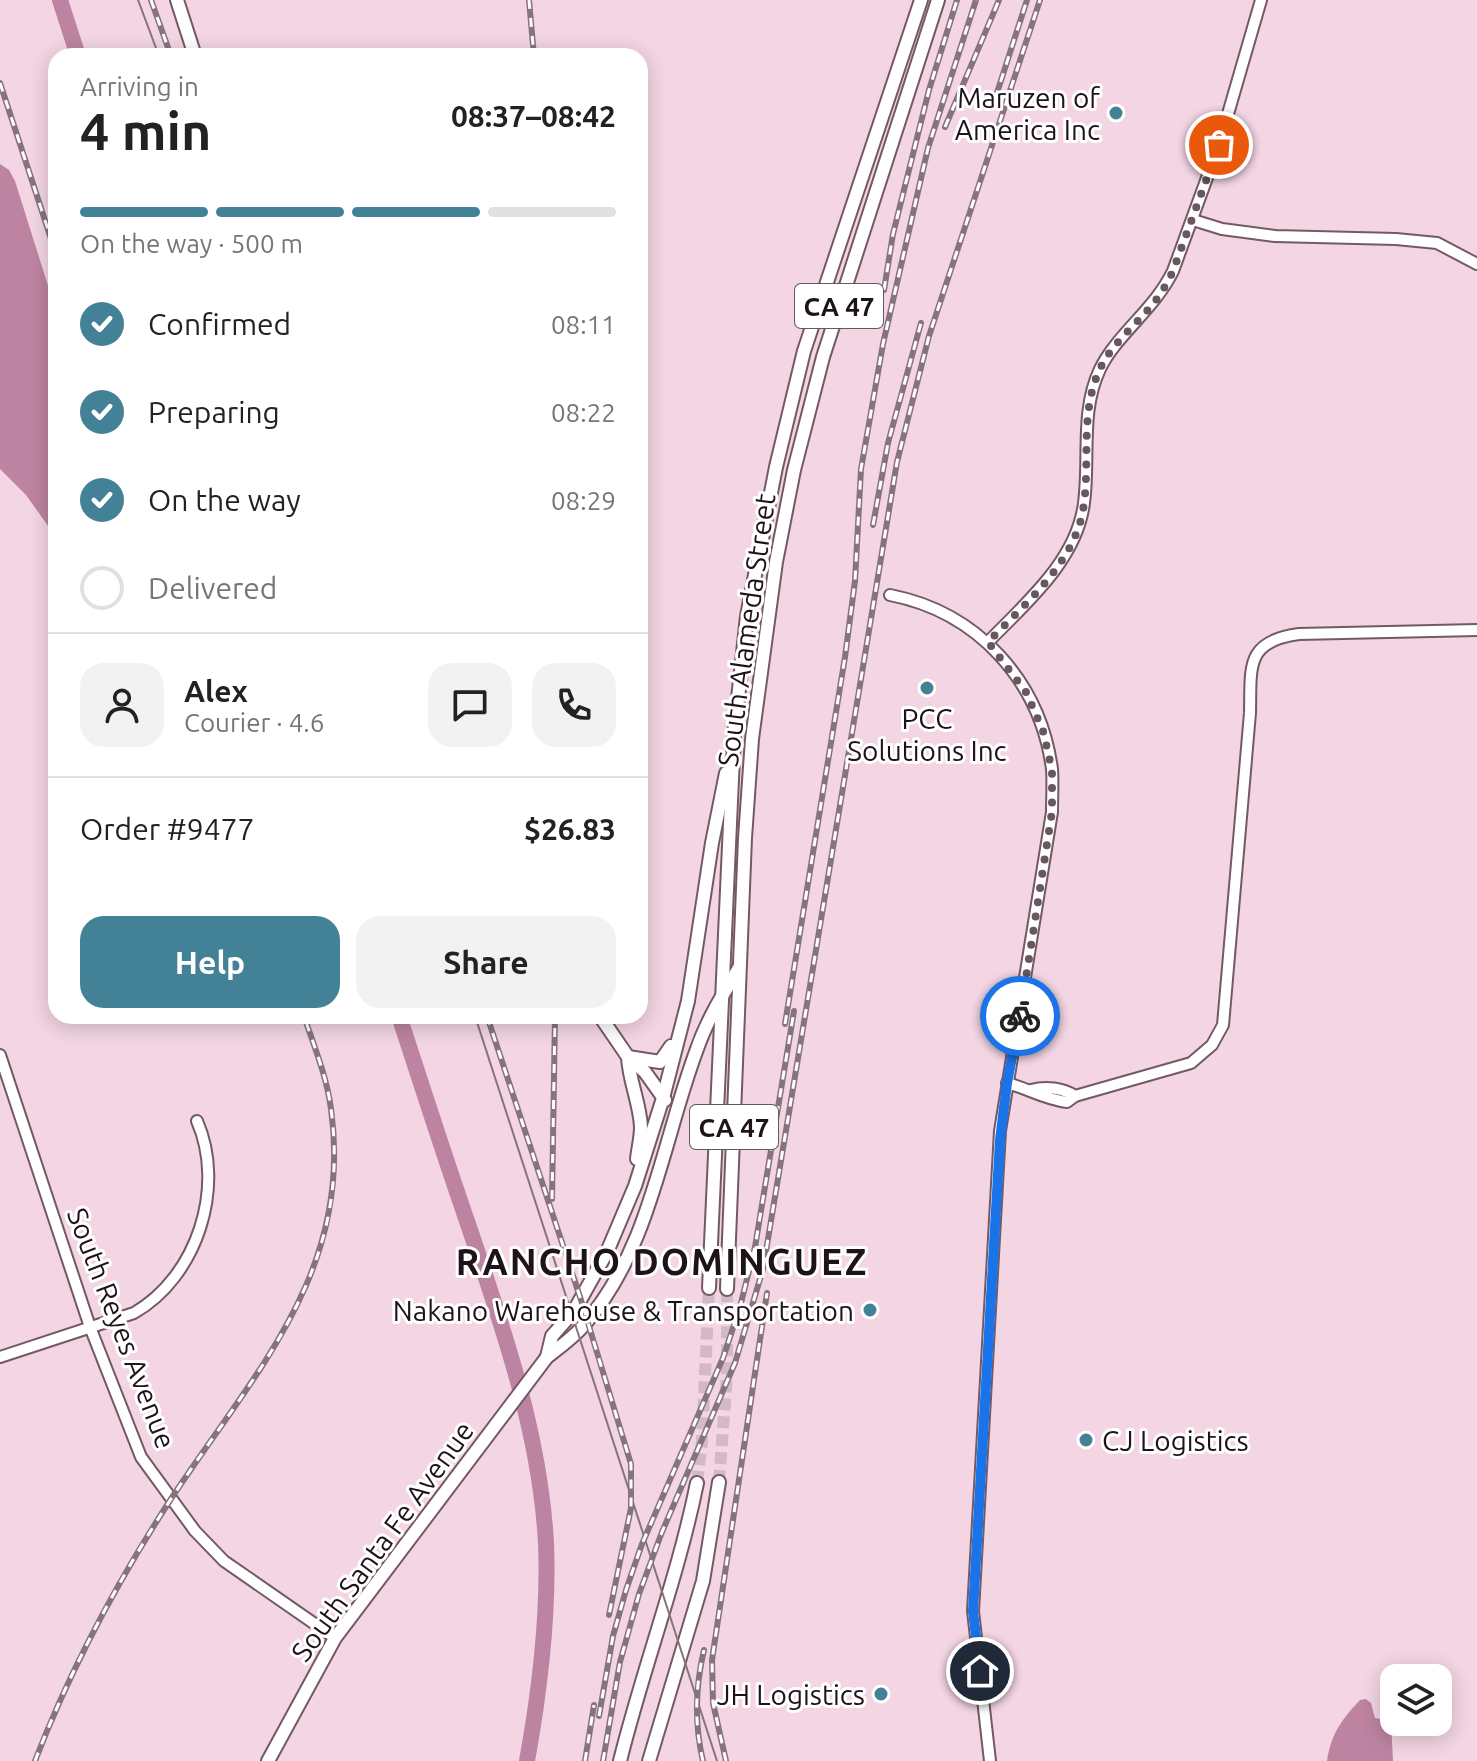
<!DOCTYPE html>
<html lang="en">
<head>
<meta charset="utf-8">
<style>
  :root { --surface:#fff; --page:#f2f2f2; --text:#222; --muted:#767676; --line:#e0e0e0; --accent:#438196 }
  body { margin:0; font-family:Ubuntu,sans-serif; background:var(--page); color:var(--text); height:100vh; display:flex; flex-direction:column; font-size:30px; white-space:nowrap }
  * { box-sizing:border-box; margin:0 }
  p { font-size:26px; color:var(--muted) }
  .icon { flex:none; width:44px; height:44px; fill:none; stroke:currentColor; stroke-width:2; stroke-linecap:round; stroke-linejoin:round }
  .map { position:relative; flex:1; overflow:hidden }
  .panel { position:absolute; left:48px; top:48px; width:600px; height:976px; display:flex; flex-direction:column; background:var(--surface); border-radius:24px; box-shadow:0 4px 20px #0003 }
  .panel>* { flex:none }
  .tools { position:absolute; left:1380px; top:1664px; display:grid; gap:16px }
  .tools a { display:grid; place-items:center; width:72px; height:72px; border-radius:16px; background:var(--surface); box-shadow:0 4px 20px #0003; font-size:40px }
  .pin { position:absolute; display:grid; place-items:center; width:68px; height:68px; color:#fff; margin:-34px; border:4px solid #fff; border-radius:50%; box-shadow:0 2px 8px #0007 }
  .courier { position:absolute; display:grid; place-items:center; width:80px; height:80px; margin:-40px; border:6px solid #1a73e8; border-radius:50%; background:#fff; color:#222; box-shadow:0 2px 10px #0007 }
  .summary em { font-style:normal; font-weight:700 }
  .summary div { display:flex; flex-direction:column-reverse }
  .summary { display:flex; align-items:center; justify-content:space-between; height:136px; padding:0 32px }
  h1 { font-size:52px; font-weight:700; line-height:60px }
  .bar { display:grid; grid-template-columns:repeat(4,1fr); gap:12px 8px; align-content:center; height:96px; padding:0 32px }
  .bar i { height:10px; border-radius:6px; background:var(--line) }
  .bar .selected { background:var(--accent) }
  .bar p { grid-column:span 4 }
  .line { display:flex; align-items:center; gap:20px; padding:0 32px; border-top:2px solid var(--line) }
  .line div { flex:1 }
  .round { display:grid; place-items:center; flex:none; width:84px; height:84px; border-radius:24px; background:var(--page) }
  ol { padding:0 32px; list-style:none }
  li { display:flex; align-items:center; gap:24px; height:88px }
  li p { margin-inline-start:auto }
  li .icon { padding:8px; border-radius:50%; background:var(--accent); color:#fff; stroke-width:4 }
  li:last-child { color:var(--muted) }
  li i { width:44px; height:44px; border:4px solid var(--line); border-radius:50% }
  .cta { display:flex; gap:16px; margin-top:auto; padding:16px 32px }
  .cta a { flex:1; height:92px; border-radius:24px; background:var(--accent); color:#fff; font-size:32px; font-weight:700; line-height:92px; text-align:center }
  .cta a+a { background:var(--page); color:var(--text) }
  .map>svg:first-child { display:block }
  .water { fill:#bd84a1 }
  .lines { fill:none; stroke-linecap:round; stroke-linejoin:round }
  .river { stroke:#bd84a1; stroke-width:16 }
  .major-tunnel { stroke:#d3b8c5; stroke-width:12; stroke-dasharray:12 6; stroke-linecap:butt }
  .minor-casing { stroke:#735966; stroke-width:14 }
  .major-casing { stroke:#735966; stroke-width:16 }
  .minor { stroke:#fff; stroke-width:10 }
  .major { stroke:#fff; stroke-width:12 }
  .tram { stroke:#87737d; stroke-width:2 }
  .rail-casing { stroke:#87737d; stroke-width:6 }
  .rail { stroke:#fff; stroke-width:3; stroke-dasharray:9; stroke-linecap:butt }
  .done { stroke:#68575f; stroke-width:8; stroke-dasharray:0 14.4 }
  .route { stroke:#1a73e8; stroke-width:10 }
  .poi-dot { fill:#438196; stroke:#fff; stroke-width:3 }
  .labels { text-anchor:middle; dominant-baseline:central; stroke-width:6; stroke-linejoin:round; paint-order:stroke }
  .shield { fill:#fff; stroke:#615a5d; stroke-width:2 }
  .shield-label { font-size:26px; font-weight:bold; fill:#1d1318 }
  .poi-label { font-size:28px; fill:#1d1318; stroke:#fff; text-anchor:end }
  .street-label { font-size:28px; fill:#1d1318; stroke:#fff }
  .district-label { font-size:36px; font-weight:bold; letter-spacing:2px; fill:#1d1318; stroke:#fff }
</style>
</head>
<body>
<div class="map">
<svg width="1477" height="1761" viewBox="0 0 1477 1761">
  <rect width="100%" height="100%" fill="#f3d5e3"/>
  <g class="water">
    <polygon points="0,164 9,170 15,181 56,311 56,339 50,342 56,360 56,537 26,495 0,469"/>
    <path d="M1366 1699 1371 1703 1375 1718 1391 1721 1393 1761H1327C1331 1734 1342 1719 1360 1700Z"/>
  </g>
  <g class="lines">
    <g class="river">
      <polyline points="60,0 78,56"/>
      <path d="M399 1016C422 1086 444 1155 468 1224 503 1328 540 1433 546 1543 549 1616 540 1689 527 1761"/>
    </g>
    <g class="major-tunnel">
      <polyline points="719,1482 727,1375 727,1289"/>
      <polyline points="697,1483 702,1441 709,1288"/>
    </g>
    <g class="minor-casing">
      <g id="minor">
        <polyline points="1193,220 1222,229 1275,236 1396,239 1437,243 1477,264"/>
        <path d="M890 595C977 612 1040 680 1052 769 1053 783 1052 798 1052 812L1000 1131 973 1611 990 1761"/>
        <path d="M988 642C1026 603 1077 560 1084 503 1090 458 1080 411 1100 369 1117 334 1154 310 1173 271L1219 145 1261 0"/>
        <polyline points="0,1055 90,1327 141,1457 195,1531 224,1561 335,1638"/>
        <path d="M1007 1083C1029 1089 1044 1099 1067 1102L1075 1096 1191 1063 1212 1045 1223 1025 1250 713C1251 667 1245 641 1299 634L1477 630"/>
        <path d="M1031 1090C1046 1086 1063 1088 1075 1096"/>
        <path d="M0 1357 134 1313C197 1277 226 1187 197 1121"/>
      </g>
    </g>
    <g class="major-casing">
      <g id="major">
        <polyline points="177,0 195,56"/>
        <polyline points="600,1016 628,1057 645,1072 665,1100"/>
        <path d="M628 1057C629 1081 640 1103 641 1127 641 1138 638 1149 637 1159"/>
        <polyline points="628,1057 660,1062 671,1046"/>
        <polyline points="709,1288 734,735 747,616 776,467 804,351 921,0"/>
        <polyline points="727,1289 745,838 752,739 776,562 794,470 823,357 938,0"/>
        <polyline points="547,1357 552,1336 574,1311 607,1252 635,1186 663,1098 688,1001 712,843 726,773"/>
        <path d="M268 1761 335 1638 547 1357C560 1347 574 1337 584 1325 651 1248 662 1142 697 1049 707 1020 723 994 739 968"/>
        <path d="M620 1761C643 1668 678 1577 697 1483"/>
        <polyline points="649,1761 703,1581 719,1482"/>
      </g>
    </g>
    <use href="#minor" class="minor"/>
    <use href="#major" class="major"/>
    <g class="tram">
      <polyline points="138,0 159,56"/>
      <polyline points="475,1016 717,1761"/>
    </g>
    <g class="rail-casing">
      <g id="rail">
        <polyline points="151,0 171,56"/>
        <polyline points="529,0 534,56"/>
        <polyline points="0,83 56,254"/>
        <polyline points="995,99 1027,0"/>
        <polyline points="945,127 999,0"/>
        <polyline points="884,290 893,234 929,90 957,0"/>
        <polyline points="873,525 888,443 921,323"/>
        <polyline points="487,1016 581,1300 631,1464 631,1508 609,1615"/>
        <polyline points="785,1024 845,657 855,581 861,469 883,344 928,148 976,0"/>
        <polyline points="552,1199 555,1016"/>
        <polyline points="599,1716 613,1636 626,1590 642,1544 723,1358 740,1307 755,1247 794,1011"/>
        <path d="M35 1761C70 1670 116 1584 169 1502 251 1376 354 1273 331 1109 327 1077 314 1046 304 1016"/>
        <polyline points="585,1761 594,1705"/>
        <polyline points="603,1761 620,1662 639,1594 662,1532 735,1363 763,1269 897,462 929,336 1040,0"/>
        <path d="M703 1761C694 1723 695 1688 704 1650"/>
        <polyline points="726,1761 713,1703 712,1660 767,1293"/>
      </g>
    </g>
    <use href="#rail" class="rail"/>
  </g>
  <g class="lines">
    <path class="done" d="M1020 1016 1052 812V770L1043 731 1026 692 988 642C1026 603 1078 560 1084 503 1090 458 1080 411 1100 369 1110 347 1131 329 1146 312 1158 299 1166 286 1173 271L1219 145"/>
    <polyline class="route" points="980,1671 973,1611 1000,1140 1007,1083 1020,1016"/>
  </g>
  <g class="poi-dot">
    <circle cx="1116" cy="113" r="8"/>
    <circle cx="927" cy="688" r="8"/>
    <circle cx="870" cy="1310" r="8"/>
    <circle cx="1086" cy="1440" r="8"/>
    <circle cx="881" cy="1694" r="8"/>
  </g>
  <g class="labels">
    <g class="shield">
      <rect x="795" y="284" width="88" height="44" rx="6"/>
      <rect x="690" y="1105" width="88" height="44" rx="6"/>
    </g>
    <g class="shield-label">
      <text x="839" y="306">CA 47</text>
      <text x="734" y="1127">CA 47</text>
    </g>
    <g class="poi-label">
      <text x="1100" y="97">Maruzen of<tspan x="1100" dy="32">America Inc</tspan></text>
      <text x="927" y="718" text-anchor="middle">PCC<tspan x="927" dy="32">Solutions Inc</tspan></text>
      <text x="854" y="1310">Nakano Warehouse &amp; Transportation</text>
      <text x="1102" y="1440" text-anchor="start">CJ Logistics</text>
      <text x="865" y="1694">JH Logistics</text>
    </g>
    <g class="street-label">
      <text transform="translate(746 630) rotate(-82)">South Alameda Street</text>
      <text transform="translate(122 1328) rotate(69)">South Reyes Avenue</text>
      <text transform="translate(382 1541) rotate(-54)">South Santa Fe Avenue</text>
    </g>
    <g class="district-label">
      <text x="662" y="1261">RANCHO DOMINGUEZ</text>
    </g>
  </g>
</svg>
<div class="tools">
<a><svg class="icon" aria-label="layers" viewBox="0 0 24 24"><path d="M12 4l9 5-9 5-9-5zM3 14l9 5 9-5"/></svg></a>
</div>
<div class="pin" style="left:1219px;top:145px;background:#ea580c"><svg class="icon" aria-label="bag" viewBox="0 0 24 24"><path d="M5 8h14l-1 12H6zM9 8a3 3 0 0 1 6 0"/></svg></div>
<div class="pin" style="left:980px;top:1671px;background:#1f2937"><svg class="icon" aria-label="home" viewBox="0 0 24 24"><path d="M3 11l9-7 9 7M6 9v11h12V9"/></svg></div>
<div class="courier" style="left:1020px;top:1016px"><svg class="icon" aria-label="bike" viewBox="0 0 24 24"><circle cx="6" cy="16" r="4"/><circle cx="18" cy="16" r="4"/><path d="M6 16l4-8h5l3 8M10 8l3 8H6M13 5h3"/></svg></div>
<section class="panel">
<div class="summary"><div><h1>4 min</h1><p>Arriving in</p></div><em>08:37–08:42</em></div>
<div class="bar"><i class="selected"></i><i class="selected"></i><i class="selected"></i><i></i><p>On the way · 500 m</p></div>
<ol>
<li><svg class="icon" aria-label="check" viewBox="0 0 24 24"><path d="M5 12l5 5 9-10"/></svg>Confirmed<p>08:11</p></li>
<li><svg class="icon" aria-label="check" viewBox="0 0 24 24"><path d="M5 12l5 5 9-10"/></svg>Preparing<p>08:22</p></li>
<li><svg class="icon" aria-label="check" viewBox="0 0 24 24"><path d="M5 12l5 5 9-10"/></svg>On the way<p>08:29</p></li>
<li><i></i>Delivered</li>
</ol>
<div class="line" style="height:144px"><a class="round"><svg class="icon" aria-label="person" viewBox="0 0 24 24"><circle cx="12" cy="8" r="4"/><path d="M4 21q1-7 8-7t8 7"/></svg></a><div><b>Alex</b><p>Courier · 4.6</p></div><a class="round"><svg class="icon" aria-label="chat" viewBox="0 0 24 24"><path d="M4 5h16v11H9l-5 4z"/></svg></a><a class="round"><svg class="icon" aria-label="phone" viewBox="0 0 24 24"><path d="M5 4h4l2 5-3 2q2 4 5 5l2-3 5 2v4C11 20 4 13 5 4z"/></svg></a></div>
<div class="line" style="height:104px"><div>Order #9477</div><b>$26.83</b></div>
<div class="cta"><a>Help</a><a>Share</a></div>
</section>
</div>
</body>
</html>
